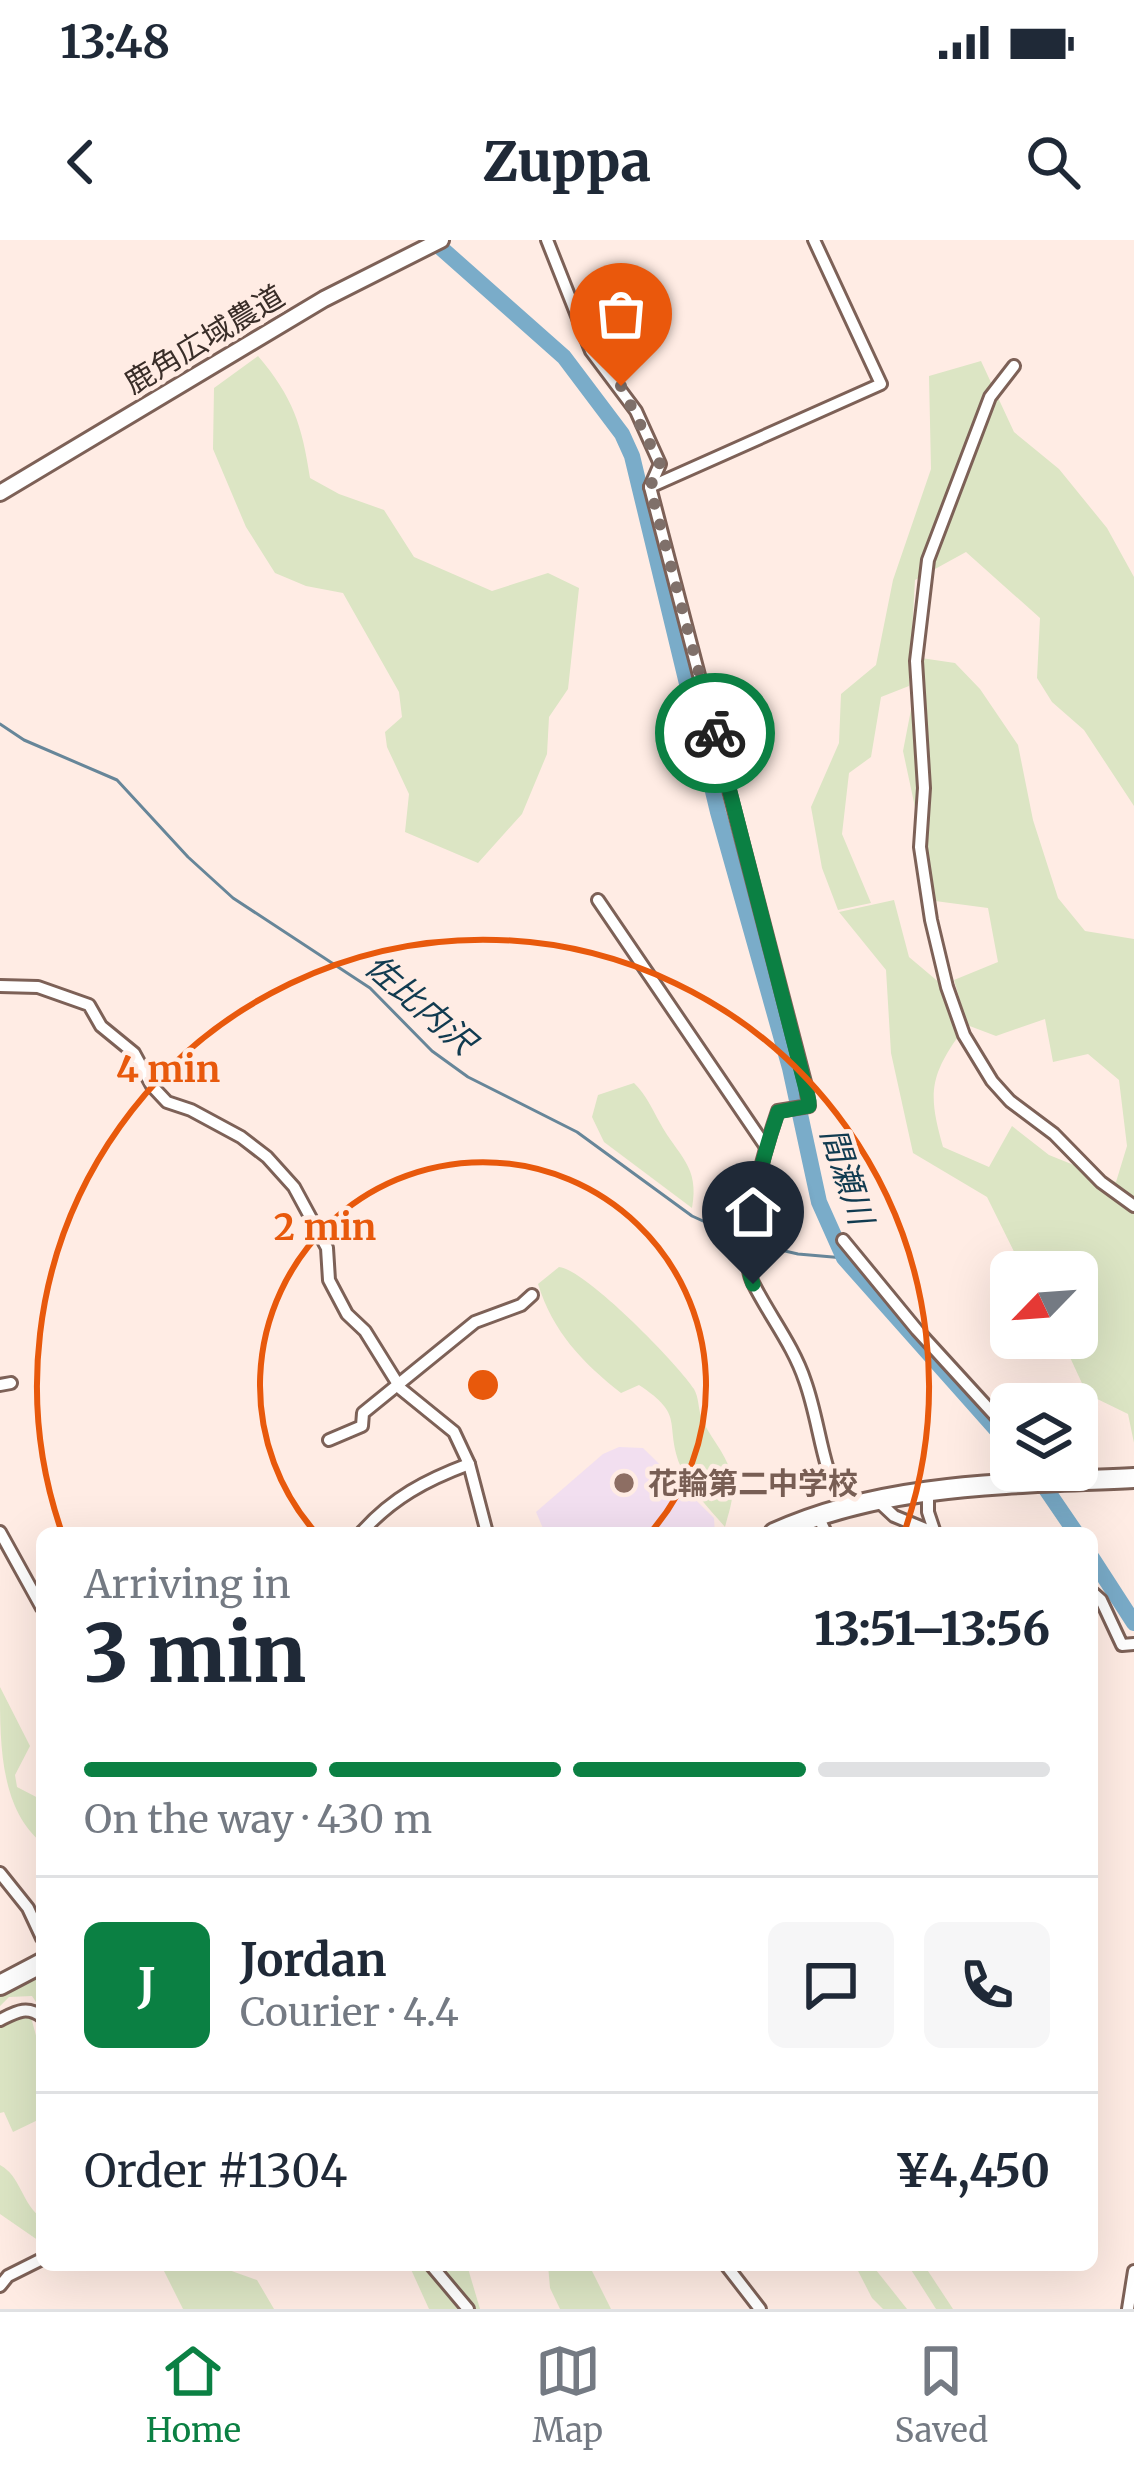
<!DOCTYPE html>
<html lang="en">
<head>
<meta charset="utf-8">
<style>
  :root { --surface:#fff; --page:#f6f6f7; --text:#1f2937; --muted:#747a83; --line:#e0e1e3; --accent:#0b8043 }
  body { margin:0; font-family:Merriweather,"Noto Sans JP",serif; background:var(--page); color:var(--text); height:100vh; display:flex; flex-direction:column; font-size:45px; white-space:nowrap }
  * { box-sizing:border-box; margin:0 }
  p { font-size:39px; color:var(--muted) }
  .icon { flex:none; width:66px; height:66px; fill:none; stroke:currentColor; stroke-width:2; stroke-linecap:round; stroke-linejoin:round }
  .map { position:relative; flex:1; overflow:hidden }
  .details { position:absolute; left:36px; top:1287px; width:1062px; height:744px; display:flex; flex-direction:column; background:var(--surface); border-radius:18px; box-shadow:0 12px 48px #0002 }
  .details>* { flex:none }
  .needle { width:78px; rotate:245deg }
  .fabs { position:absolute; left:990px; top:1011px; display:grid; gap:24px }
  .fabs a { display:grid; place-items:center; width:108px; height:108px; border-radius:18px; background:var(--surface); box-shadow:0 12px 48px #0002; font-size:60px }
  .pin { position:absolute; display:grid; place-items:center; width:102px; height:102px; color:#fff; margin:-123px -51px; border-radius:50% 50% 50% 0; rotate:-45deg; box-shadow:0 0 12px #0007 }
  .pin .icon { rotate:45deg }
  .courier { position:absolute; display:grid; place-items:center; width:120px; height:120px; margin:-60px; border:9px solid #0b8043; border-radius:50%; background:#fff; color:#222; box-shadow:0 3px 15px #0007 }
  .overview em { font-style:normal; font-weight:800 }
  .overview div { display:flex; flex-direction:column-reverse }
  .overview { display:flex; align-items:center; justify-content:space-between; height:204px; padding:0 48px }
  h1 { font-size:78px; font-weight:800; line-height:90px }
  .bar { display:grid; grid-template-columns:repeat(4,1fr); gap:18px 12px; align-content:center; height:144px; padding:0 48px }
  .bar i { height:15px; border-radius:9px; background:var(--line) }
  .bar .selected { background:var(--accent) }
  .bar p { grid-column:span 4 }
  .line { display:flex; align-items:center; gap:30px; padding:0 48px; border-top:3px solid var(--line) }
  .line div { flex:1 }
  .round { display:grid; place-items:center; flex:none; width:126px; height:126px; border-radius:18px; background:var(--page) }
  .status { display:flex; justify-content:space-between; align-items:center; height:84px; padding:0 60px; background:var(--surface); direction:ltr }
  .status svg { height:33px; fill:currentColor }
  header { display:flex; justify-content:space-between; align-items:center; height:156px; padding:0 48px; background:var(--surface); font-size:54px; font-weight:800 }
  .dock { display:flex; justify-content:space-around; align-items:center; height:168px; border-top:3px solid var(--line); background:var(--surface); font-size:33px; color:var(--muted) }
  .dock a { display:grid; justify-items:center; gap:6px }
  .dock .selected { color:var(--accent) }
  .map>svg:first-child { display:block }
  .education { fill:#f2dff0 }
  .green { fill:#dce5c4 }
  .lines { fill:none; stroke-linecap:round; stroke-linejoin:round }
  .stream { stroke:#678699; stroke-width:3 }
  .river { stroke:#7aacc9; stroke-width:16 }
  .minor-casing { stroke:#7d6157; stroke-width:16 }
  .tertiary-casing { stroke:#7d6157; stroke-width:20 }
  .primary-casing { stroke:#7d6157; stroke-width:24 }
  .minor { stroke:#fff; stroke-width:10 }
  .tertiary { stroke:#fff; stroke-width:14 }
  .primary { stroke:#fff; stroke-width:18 }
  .done { stroke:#7f706a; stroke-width:12; stroke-dasharray:0 21.6 }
  .route { stroke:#0b8043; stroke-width:15 }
  .ring { fill:none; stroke:#e8590c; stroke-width:6 }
  .education-dot { fill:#8d6e63; stroke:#ffece4; stroke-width:4.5 }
  .labels { text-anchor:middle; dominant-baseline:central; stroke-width:9; stroke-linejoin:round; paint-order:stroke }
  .street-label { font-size:30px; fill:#3a2e29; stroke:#ffece4 }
  .education-label { font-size:30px; font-weight:bold; fill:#785e54; stroke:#ffece4; text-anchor:start }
  .water-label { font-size:33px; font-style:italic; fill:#113b50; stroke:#ffece4 }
  .centre { fill:#e8590c; stroke:#ffece4; stroke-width:6 }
  .ring-label { font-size:36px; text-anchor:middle; font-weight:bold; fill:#e8590c; stroke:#ffece4; stroke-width:9; stroke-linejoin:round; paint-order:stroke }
</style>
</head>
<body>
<div class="status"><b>13:48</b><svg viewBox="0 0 49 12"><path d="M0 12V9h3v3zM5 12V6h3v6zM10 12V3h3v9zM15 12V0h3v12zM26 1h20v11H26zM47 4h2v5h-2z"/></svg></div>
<header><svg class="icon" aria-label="back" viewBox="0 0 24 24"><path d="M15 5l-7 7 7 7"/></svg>Zuppa<svg class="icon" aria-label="search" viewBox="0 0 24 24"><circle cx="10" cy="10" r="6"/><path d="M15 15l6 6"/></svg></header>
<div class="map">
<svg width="1134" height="2069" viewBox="0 0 1134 2069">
  <rect width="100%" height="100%" fill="#ffece4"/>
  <polygon class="education" points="619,1207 643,1208 714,1278 715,1293 545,1293 536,1272 603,1214"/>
  <g class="green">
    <path d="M258 116C293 157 302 185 310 238L339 254 384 270 414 317 492 351 548 333 579 348 568 449 549 477 547 514 522 574 478 623 405 592 409 554 387 507 385 492 402 477 399 452 343 353 306 346 275 333 246 287 213 209 214 148Z"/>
    <polygon points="981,121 1014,192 1059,229 1107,288 1134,337 1134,566 1084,490 1052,462 1037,438 1040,378 966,312 915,340 909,446 881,457 871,517 849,533 842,594 871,663 838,670 822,628 811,567 839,503 841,454 876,425 893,340 931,229 929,136"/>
    <path d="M921 418 955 423 980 449 1018 505 1033 580 1058 658 1085 691 1134 699V1203L1128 1174 1087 1154 1061 1098H1077V1032H1024L987 957 913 913 891 813 886 730 839 672 894 660 909 717 941 744 960 794C928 838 929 857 943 907L989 927 1012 886 1049 915 1116 942 1127 906 1119 840 1088 814 1053 822 1045 779 996 796 967 785 954 740 998 722 988 668 935 661 903 511Z"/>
    <path d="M634 843C647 856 651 867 660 883 678 916 700 926 692 968L604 902 592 877 598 855Z"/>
    <path d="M559 1027C585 1029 678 1124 694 1149 699 1158 698 1167 701 1176 708 1196 725 1211 731 1233 736 1253 730 1268 725 1287 708 1267 690 1250 680 1225 664 1183 686 1176 639 1145L621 1153C582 1122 553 1092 538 1044Z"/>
    <path d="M0 1447 30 1506 15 1535 17 1547 42 1560V1603C0 1568 0 1504 0 1447Z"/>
    <polygon points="42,1736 42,1771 32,1756 9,1757 0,1766 0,1754"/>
    <polygon points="18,1775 31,1777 42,1818 42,1878 13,1892 4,1872 0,1873 0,1784"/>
    <path d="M0 1925C21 1936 22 1965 42 1978V2003L0 1974Z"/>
    <polygon points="161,2025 224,2025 226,2029 257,2040 274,2069 183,2069"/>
    <polygon points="409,2025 467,2025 480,2069 429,2069"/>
    <polygon points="548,2025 589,2025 611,2069 560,2069 550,2048"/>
    <polygon points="855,2025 872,2025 907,2069 883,2069 872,2058"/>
    <polygon points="908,2025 924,2025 953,2069 936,2069"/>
  </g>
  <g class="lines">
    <g class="stream">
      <polyline points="0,484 24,500 117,540 188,617 233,658 370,748 432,811 468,837 577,892 692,976 745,1000"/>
      <polyline points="754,1004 798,1014 844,1018"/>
    </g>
    <g class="river">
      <polyline points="432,0 564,117 622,194 632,216 718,572 790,828 819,962 844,1018 1011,1206"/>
      <polyline points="1033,1230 1076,1293"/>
      <polyline points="1092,1318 1134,1383"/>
    </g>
    <g class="minor-casing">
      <g id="minor">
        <path d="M547 0 591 111 636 171 660 224 650 247 806 846 809 866 778 871C765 909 735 1008 753 1043 770 1077 793 1105 805 1141 820 1183 821 1227 843 1265"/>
        <polyline points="1014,126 990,157 928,320 916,421 924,548 920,607 931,680 947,747 964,795 992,841 1010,861 1054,894 1101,942 1134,966"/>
        <polyline points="650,247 881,144 814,0"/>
        <polyline points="598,660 766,907"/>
        <polyline points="0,746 38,747 89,765 101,786 134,813 152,846 167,862 191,870 241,897 267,917 294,947 327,1008 329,1040 347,1074 365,1091 401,1149 454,1192 469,1224 487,1293"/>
        <polyline points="843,1000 917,1090 1011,1193"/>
        <polyline points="0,1145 11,1143"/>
        <polyline points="329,1200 362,1186 363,1173 475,1082 521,1065 532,1055"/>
        <polyline points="928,1251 928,1272 935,1293"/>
        <polyline points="878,1261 894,1276 935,1293"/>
        <polyline points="817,1274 826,1293"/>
        <polyline points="0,1292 42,1368"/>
        <path d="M361 1293C392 1258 426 1240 469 1224"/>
        <polyline points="1092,1352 1101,1360 1122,1405 1134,1404"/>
        <polyline points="0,1633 28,1668 42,1698"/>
        <path d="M0 1780C16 1772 27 1765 42 1777"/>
        <polyline points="431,2025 468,2069"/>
        <polyline points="726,2025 760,2069"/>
        <polyline points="0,2046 8,2036 42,2019"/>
        <polyline points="1128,2069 1134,2031"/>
      </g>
    </g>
    <g class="tertiary-casing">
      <polyline id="tertiary" points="0,253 324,59 441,0"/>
    </g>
    <g class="primary-casing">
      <g id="primary">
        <path d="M774 1293C886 1242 1013 1244 1134 1238"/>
        <polyline points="0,1745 42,1723"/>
      </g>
    </g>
    <use href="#minor" class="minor"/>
    <use href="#tertiary" class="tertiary"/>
    <use href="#primary" class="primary"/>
  </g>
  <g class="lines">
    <polyline class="done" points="621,146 660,224 650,247 715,493"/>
    <path class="route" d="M715 493 809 861V866L778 872C764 913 737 1005 753 1044"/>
  </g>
  <g class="ring">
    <path d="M316 1293A223 223 0 1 1 650 1293"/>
    <path d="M61 1290A446 446 0 1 1 905 1290"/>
  </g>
  <circle class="education-dot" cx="624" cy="1243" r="12"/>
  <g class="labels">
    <g class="street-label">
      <text transform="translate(204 99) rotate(-31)">鹿角広域農道</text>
    </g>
    <g class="education-label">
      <text x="648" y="1243">花輪第二中学校</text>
    </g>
    <g class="water-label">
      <text transform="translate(420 764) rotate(41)">佐比内沢</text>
      <text transform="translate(847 936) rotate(72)">間瀬川</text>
    </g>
  </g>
  <circle cx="483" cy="1145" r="18" class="centre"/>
  <g class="ring-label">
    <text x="168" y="842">4 min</text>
    <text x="325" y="1000">2 min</text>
  </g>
</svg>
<div class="fabs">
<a><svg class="needle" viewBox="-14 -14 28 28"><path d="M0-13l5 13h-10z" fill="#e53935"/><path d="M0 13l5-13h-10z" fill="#747a83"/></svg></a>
<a><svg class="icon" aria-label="layers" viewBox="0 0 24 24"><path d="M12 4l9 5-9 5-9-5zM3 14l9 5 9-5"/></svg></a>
</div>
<div class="pin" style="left:621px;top:146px;background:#ea580c"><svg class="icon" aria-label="bag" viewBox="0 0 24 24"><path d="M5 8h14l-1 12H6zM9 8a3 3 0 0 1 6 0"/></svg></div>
<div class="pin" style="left:753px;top:1044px;background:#1f2937"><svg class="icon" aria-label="home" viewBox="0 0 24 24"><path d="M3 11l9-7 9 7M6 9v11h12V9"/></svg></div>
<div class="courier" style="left:715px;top:493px"><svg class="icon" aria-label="bike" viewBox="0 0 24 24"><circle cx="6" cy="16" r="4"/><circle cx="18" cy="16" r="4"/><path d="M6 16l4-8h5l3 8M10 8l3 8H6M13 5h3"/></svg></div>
<section class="details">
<div class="overview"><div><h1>3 min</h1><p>Arriving in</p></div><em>13:51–13:56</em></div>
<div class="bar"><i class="selected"></i><i class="selected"></i><i class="selected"></i><i></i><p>On the way · 430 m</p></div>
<div class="line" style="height:216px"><b class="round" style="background:var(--accent);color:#fff">J</b><div><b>Jordan</b><p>Courier · 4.4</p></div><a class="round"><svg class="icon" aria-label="chat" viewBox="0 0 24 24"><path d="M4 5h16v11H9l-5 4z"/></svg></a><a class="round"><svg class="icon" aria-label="phone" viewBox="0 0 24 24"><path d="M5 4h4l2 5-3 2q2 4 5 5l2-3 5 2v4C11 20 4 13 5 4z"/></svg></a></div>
<div class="line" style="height:156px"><div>Order #1304</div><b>¥4,450</b></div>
</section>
</div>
<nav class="dock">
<a class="selected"><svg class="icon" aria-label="home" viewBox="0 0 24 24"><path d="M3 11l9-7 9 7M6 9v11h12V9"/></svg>Home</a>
<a><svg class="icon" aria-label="map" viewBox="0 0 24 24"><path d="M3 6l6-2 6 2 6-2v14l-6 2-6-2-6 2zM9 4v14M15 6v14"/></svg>Map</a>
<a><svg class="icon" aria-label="saved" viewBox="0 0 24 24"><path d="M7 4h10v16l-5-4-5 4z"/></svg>Saved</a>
</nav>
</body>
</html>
